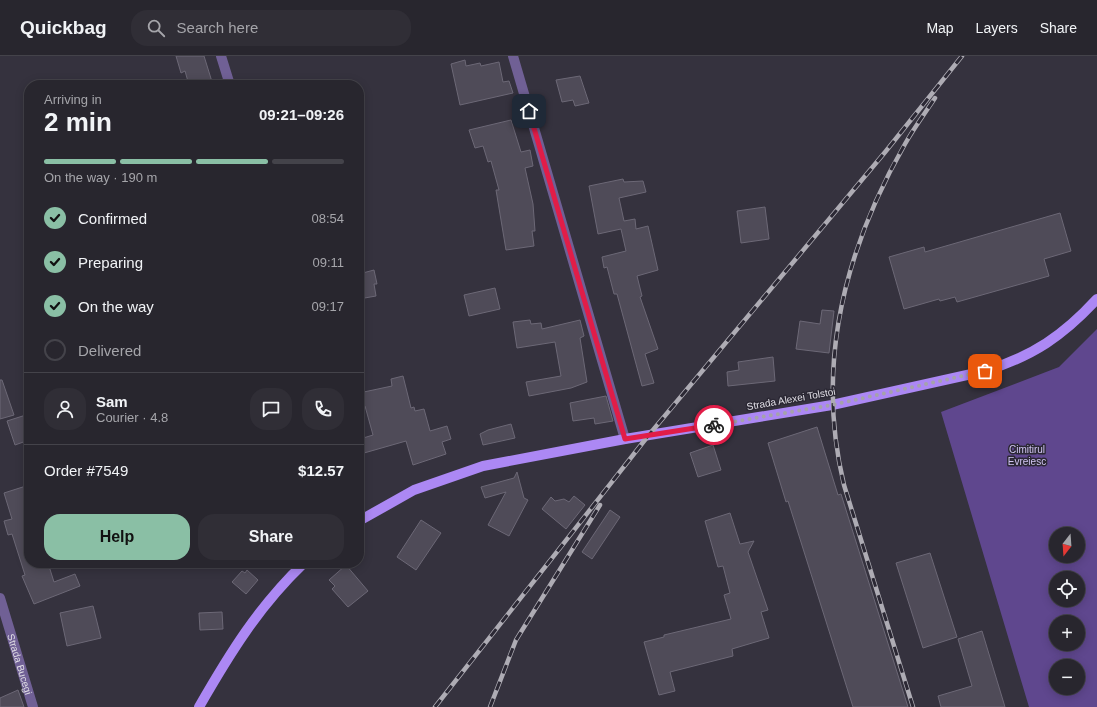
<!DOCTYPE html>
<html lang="en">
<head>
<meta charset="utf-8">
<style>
  :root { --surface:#28262e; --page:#302e36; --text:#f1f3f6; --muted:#a5a5aa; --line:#44434a; --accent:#8abfa5 }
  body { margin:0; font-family:Helvetica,sans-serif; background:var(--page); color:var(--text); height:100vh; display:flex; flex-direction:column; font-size:15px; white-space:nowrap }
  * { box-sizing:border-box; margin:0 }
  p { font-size:13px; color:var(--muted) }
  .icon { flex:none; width:22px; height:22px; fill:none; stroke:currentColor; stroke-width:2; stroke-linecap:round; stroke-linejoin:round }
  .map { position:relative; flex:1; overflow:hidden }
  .sheet { position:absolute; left:24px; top:24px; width:340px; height:488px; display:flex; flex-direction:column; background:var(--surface); border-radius:16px; box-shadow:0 2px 10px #0003,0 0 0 1px var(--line) }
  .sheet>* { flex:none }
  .needle { width:26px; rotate:197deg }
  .fabs { position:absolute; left:1049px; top:471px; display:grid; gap:8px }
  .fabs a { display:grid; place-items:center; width:36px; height:36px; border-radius:50%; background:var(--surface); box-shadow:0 2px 10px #0003,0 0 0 1px var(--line); font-size:20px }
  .pin { position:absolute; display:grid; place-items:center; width:34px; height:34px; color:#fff; margin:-17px; border-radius:8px; box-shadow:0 2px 6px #0006 }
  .courier { position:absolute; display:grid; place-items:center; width:40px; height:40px; margin:-20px; border:3px solid #e11d48; border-radius:50%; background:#fff; color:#222; box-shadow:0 1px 5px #0007 }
  .headline em { font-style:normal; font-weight:800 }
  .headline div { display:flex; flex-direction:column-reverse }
  .headline { display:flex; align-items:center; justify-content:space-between; height:68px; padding:0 20px }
  h1 { font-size:26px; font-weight:800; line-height:30px }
  .bar { display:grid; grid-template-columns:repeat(4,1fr); gap:6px 4px; align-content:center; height:48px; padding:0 20px }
  .bar i { height:5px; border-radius:3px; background:var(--line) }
  .bar .current { background:var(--accent) }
  .bar p { grid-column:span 4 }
  .line { display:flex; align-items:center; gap:10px; padding:0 20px; border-top:1px solid var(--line) }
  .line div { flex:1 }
  .round { display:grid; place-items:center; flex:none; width:42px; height:42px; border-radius:16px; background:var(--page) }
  ol { padding:0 20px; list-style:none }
  li { display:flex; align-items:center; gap:12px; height:44px }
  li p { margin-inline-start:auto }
  li .icon { padding:4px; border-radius:50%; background:var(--accent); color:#111; stroke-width:4 }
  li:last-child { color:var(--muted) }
  li i { width:22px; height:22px; border:2px solid var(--line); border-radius:50% }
  .primary-button { display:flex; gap:8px; margin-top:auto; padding:8px 20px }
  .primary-button a { flex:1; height:46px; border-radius:16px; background:var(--accent); color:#111; font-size:16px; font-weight:800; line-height:46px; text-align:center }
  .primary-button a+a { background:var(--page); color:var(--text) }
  header { display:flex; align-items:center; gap:24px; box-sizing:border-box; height:56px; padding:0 20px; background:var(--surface); border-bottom:1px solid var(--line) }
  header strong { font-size:19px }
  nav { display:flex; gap:22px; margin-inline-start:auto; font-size:14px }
  .search { width:280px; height:36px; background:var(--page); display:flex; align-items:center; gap:10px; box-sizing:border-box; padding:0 14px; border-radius:16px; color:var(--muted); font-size:15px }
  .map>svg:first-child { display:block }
  .green { fill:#5f478e; fill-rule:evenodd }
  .building { fill:#4f4b58; stroke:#6c6876 }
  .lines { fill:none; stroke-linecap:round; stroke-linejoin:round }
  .minor { stroke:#706095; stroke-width:10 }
  .major { stroke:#ac88f4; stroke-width:10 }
  .rail-casing { stroke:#aeacb4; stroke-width:4.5 }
  .rail { stroke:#2b2834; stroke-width:3; stroke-dasharray:9; stroke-linecap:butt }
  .done { stroke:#a5a2ab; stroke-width:4; stroke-dasharray:0 7.2 }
  .route { stroke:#e11d48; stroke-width:5 }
  .labels { text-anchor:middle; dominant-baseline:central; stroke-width:3; stroke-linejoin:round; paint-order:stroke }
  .street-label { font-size:10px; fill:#e1dfe6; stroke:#2b2834 }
  .park-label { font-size:10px; fill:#d1c5f2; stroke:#2b2834 }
</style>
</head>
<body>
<header>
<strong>Quickbag</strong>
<div class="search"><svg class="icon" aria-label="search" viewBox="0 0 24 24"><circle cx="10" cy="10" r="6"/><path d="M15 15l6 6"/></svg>Search here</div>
<nav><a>Map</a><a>Layers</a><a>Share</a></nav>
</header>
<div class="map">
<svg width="1097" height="651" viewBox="0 0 1097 651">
  <rect width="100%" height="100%" fill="#35323e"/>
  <path class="green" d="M1097 273V651H1029L941 356 1059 311ZM1056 478H1078V500H1056ZM1056 522H1078V544H1056ZM1056 566H1078V588H1056ZM1056 610H1078V632H1056Z"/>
  <g class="building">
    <polygon points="176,0 204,0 213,29 189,29 185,15 181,17"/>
    <polygon points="465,4 466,10 480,7 481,10 499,6 503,26 509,25 513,37 460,49 451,8"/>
    <polygon points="580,20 589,47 575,50 573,44 562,46 556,24"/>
    <polygon points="511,64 521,96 530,94 533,110 525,112 533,148 535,175 532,175 534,190 506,194 496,134 499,134 491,105 488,106 483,90 475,92 469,74"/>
    <polygon points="623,123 624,126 643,125 646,136 619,142 624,165 635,163 636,173 648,170 658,214 637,220 642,240 640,241 658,293 645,298 654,327 642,330 617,238 614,238 607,211 604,212 602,201 626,195 621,173 598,178 589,130"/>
    <polygon points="765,151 769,183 741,187 737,155"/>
    <polygon points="1060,157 1071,195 1044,203 1049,220 957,246 955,241 940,245 939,243 904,253 889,201 924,191 925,196"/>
    <polygon points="374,214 377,228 374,228 376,240 359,243 359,218"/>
    <polygon points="495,232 500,253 469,260 464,239"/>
    <polygon points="822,254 834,255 829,297 796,293 800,265 820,268"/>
    <polygon points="530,264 531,268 541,267 542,273 580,264 584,280 580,282 587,326 571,332 529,340 526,326 561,320 555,286 517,292 513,266"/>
    <polygon points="773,301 775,325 728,330 727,316 739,314 738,306"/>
    <polygon points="403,320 411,352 414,351 415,355 424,353 430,375 447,370 451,383 442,386 446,398 413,409 406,385 364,397 360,383 373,379 365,350 359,352 359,337 392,330 391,323"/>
    <polygon points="0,324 2,324 14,359 0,363"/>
    <polygon points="606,340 613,365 595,368 594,362 573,365 570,347"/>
    <polygon points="29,358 29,384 15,389 7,365"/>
    <polygon points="511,368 515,382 483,389 480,378 488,374"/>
    <polygon points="817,371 838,439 841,438 908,651 853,651 788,445 786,446 768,387"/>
    <polygon points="713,389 721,414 698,421 690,397"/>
    <polygon points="517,416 524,442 528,444 509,480 488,469 506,436 485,442 481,431 514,422"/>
    <polygon points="29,429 29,507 48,507 54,526 75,518 80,530 34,548 22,520 25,519 12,478 8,479 4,465 12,463 4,437"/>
    <polygon points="574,440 585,449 566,473 542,453 551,441 555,445 564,443 569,446"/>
    <polygon points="610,454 620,461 592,503 582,496"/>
    <polygon points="730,457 740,488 754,485 748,496 768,554 761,556 769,582 732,593 733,600 670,616 675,635 659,639 644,586 664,581 664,579 731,563 724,539 730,537 723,510 718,511 705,465"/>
    <polygon points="421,464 441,477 416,514 397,501"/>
    <polygon points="930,497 957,581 923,592 896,507"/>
    <polygon points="346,509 368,535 348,551 332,533 335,530 329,524"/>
    <polygon points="247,514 258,524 246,538 232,526 242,515 245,517"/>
    <polygon points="93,550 101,582 67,590 60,557"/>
    <polygon points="222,556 223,573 200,574 199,557"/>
    <polygon points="982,575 1005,651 941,651 938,640 972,630 958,583"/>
    <polygon points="18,634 24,651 0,651 0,642"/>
  </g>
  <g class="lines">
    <g class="minor">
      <polyline points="221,0 230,29"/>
      <polyline points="513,0 625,383"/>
      <path id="s1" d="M0 542 33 651"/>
    </g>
    <g class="major">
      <path d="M359 465 414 434 483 410 625 383 832 349 985 315C1033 300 1063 280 1097 243"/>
      <path d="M199 651C230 597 259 550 304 507"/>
    </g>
    <g class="rail-casing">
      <g id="rail">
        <polyline points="435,651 648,380 886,95 962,0"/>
        <polyline points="490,651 516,584 600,449"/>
        <path d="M913 651 844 429C815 309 845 193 905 88 914 72 925 57 935 42"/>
      </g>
    </g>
    <use href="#rail" class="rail"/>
  </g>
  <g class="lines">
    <polyline class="done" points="714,369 832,349 985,315"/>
    <polyline class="route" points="529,55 625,383 714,369"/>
  </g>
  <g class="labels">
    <g class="street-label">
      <text transform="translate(791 343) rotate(-10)">Strada Alexei Tolstoi</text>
      <text stroke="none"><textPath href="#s1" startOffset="69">Strada Bucegi</textPath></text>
    </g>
    <g class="park-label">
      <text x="1027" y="393">Cimitirul<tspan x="1027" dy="12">Evreiesc</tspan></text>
    </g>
  </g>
</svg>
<div class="fabs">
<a><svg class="needle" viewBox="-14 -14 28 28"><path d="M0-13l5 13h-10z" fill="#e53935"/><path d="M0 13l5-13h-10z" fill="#a5a5aa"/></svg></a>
<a><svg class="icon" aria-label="locate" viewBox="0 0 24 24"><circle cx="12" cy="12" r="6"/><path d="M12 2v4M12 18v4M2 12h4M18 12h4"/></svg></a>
<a>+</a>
<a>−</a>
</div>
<div class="pin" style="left:985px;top:315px;background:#ea580c"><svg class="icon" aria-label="bag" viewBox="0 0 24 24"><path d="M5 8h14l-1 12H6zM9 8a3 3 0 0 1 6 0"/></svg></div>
<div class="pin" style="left:529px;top:55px;background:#1f2937"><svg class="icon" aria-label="home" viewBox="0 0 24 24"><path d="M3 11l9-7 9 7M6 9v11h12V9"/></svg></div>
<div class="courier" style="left:714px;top:369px"><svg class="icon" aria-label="bike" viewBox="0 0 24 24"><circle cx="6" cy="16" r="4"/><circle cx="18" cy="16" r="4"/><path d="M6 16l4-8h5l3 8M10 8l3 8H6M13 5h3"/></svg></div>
<section class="sheet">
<div class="headline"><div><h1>2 min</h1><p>Arriving in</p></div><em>09:21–09:26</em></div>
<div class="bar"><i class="current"></i><i class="current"></i><i class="current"></i><i></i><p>On the way · 190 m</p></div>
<ol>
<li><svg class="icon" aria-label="check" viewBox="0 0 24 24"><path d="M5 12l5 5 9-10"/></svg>Confirmed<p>08:54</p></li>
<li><svg class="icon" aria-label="check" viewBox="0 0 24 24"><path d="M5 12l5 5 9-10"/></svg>Preparing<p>09:11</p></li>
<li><svg class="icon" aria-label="check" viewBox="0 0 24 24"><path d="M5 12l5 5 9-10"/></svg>On the way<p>09:17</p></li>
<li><i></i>Delivered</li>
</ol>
<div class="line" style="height:72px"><a class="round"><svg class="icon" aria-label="person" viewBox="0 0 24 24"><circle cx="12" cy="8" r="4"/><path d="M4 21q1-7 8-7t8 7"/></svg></a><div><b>Sam</b><p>Courier · 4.8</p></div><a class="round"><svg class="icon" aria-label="chat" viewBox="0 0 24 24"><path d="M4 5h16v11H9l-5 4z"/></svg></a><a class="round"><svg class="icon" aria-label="phone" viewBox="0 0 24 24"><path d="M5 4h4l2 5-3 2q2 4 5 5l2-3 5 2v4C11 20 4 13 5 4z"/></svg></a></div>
<div class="line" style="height:52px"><div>Order #7549</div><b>$12.57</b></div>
<div class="primary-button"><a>Help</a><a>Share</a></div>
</section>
</div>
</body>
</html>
